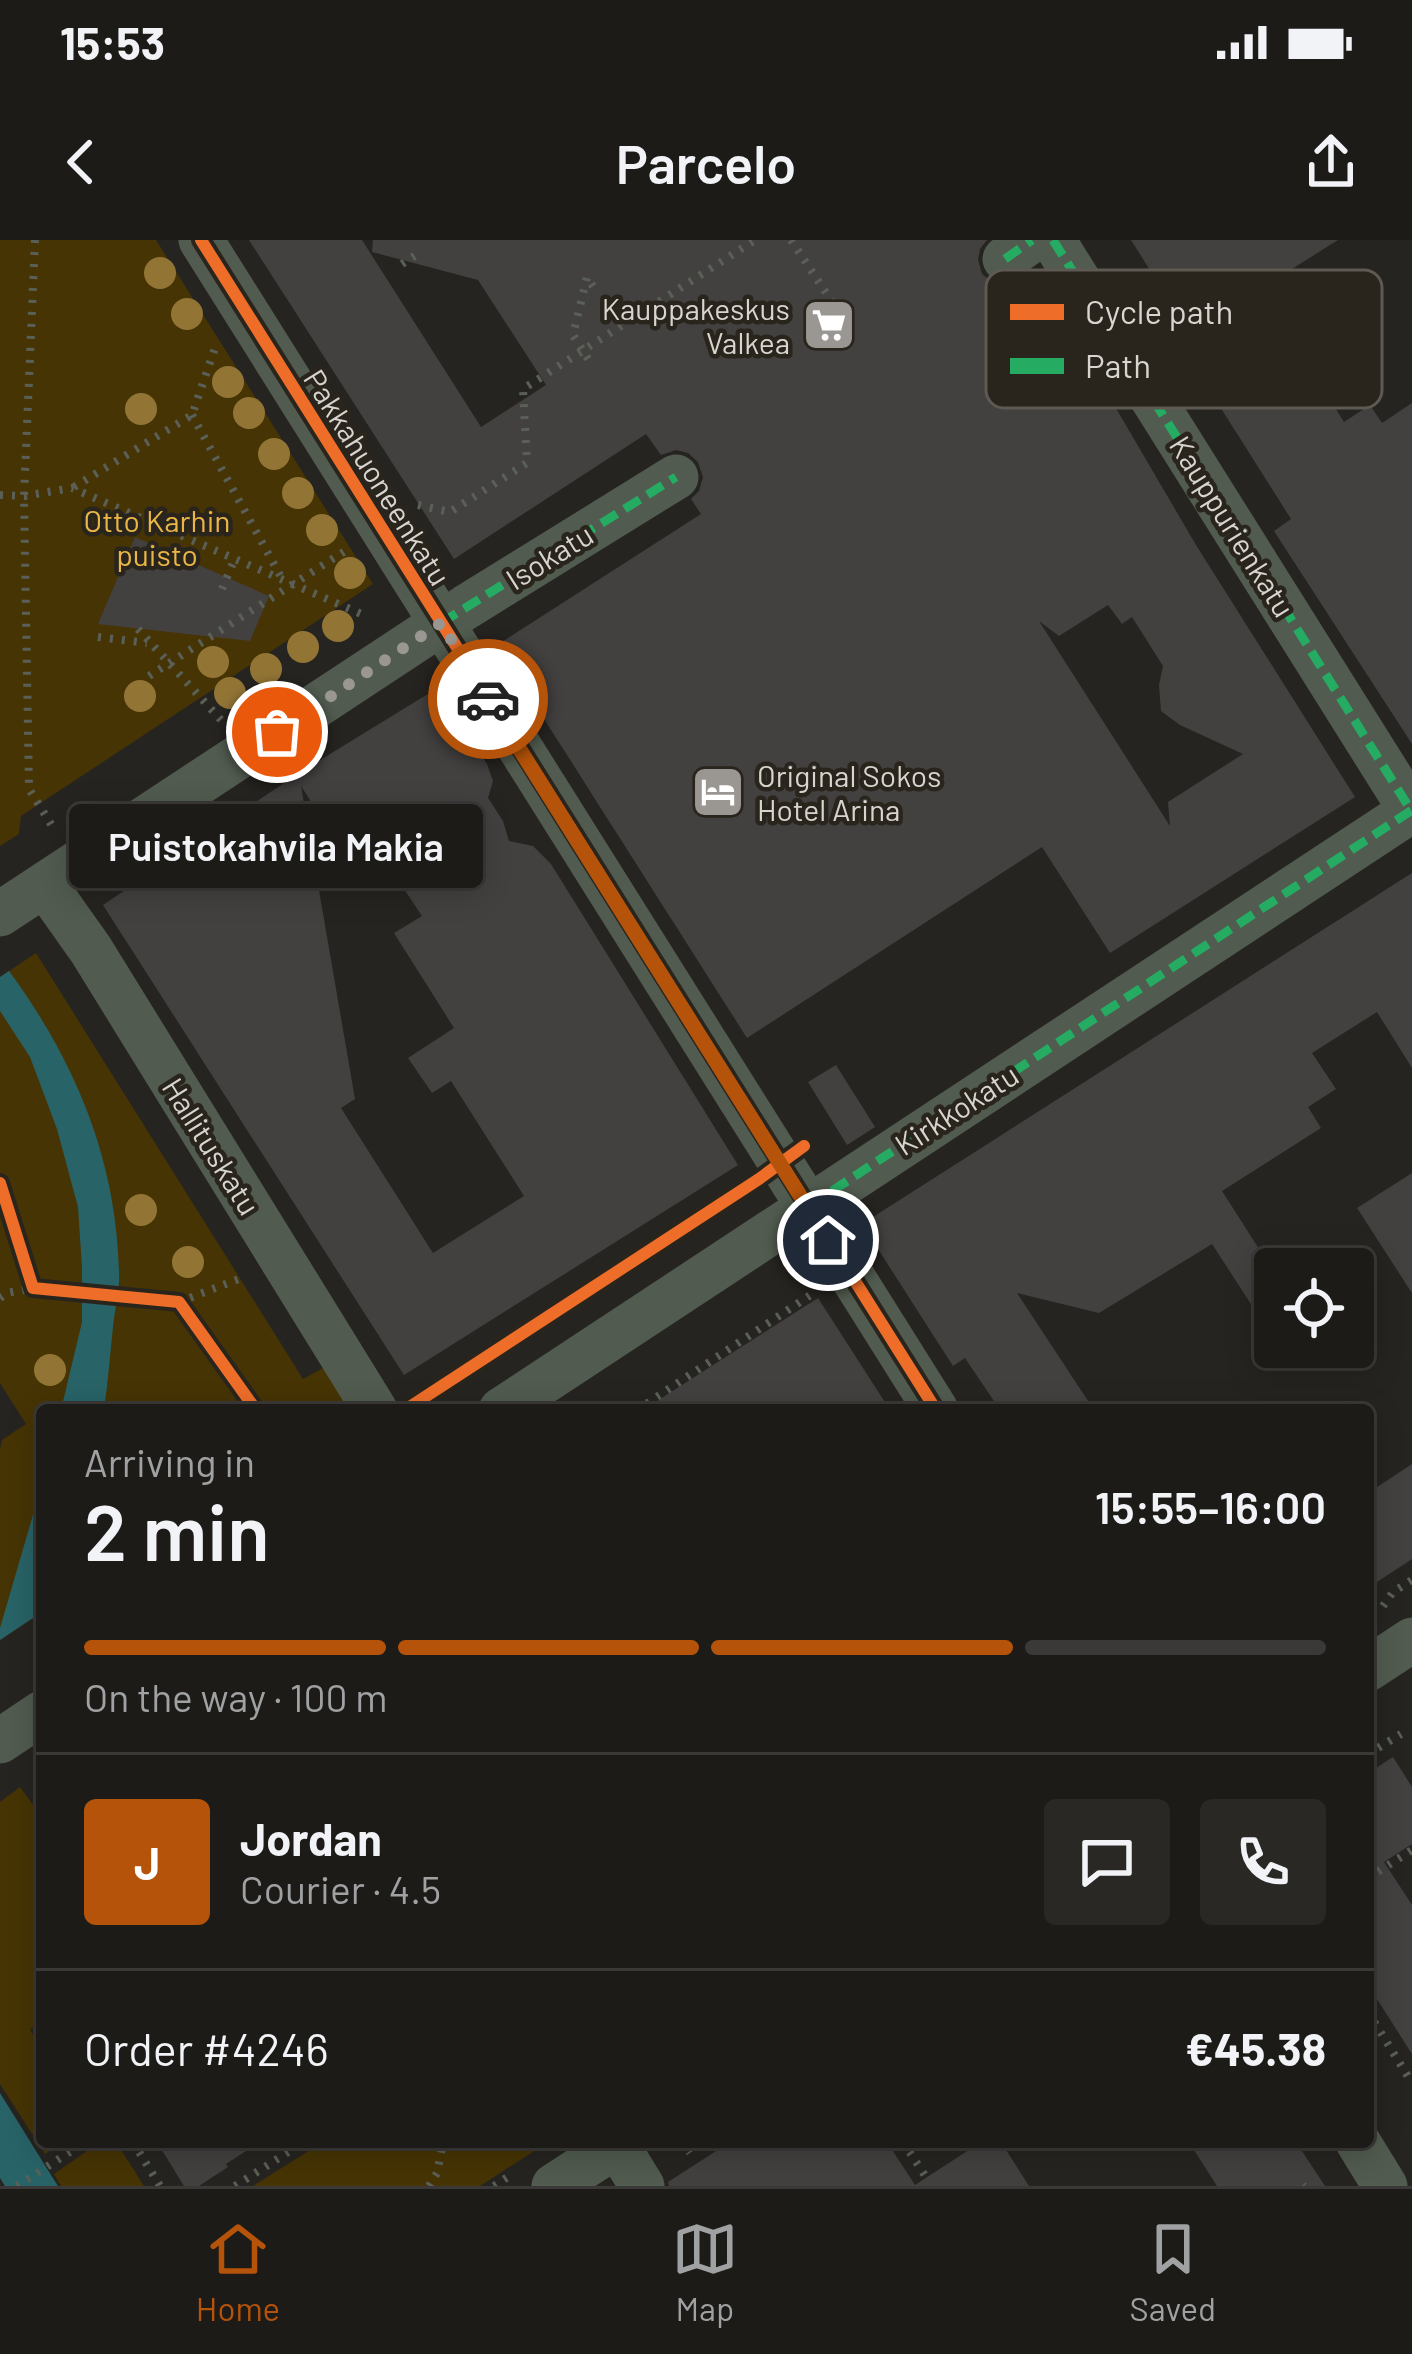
<!DOCTYPE html>
<html lang="en">
<head>
<meta charset="utf-8">
<style>
  :root { --surface:#1c1b18; --page:#292825; --text:#f1f3f6; --muted:#a0a1a2; --line:#3a3937; --accent:#b45309 }
  body { margin:0; font-family:Barlow,sans-serif; background:var(--page); color:var(--text); height:100vh; display:flex; flex-direction:column; font-size:45px; white-space:nowrap }
  * { box-sizing:border-box; margin:0 }
  p { font-size:39px; color:var(--muted) }
  .icon { flex:none; width:66px; height:66px; fill:none; stroke:currentColor; stroke-width:2; stroke-linecap:round; stroke-linejoin:round }
  .map { position:relative; flex:1; overflow:hidden }
  .panel { position:absolute; left:36px; top:1164px; width:1338px; height:744px; display:flex; flex-direction:column; background:var(--surface); border-radius:12px; box-shadow:0 6px 30px #0003,0 0 0 3px var(--line) }
  .panel>* { flex:none }
  .fabs { position:absolute; left:1254px; top:1008px; display:grid; gap:24px }
  .fabs a { display:grid; place-items:center; width:120px; height:120px; border-radius:12px; background:var(--surface); box-shadow:0 6px 30px #0003,0 0 0 3px var(--line); font-size:60px }
  .pin { position:absolute; display:grid; place-items:center; width:102px; height:102px; color:#fff; margin:-51px; border:6px solid #fff; border-radius:50%; box-shadow:0 3px 12px #0007 }
  .courier { position:absolute; display:grid; place-items:center; width:120px; height:120px; margin:-60px; border:9px solid #b45309; border-radius:50%; background:#fff; color:#222; box-shadow:0 3px 15px #0007 }
  .bubble { position:absolute; height:84px; border-radius:12px; background:var(--surface); box-shadow:0 6px 30px #0003,0 0 0 3px var(--line); font-size:39px; font-weight:600; line-height:84px; text-align:center }
  .head em { font-style:normal; font-weight:600 }
  .head div { display:flex; flex-direction:column-reverse }
  .head { display:flex; align-items:center; justify-content:space-between; height:204px; padding:0 48px }
  h1 { font-size:78px; font-weight:600; line-height:90px }
  .bar { display:grid; grid-template-columns:repeat(4,1fr); gap:18px 12px; align-content:center; height:144px; padding:0 48px }
  .bar i { height:15px; border-radius:9px; background:var(--line) }
  .bar .selected { background:var(--accent) }
  .bar p { grid-column:span 4 }
  .line { display:flex; align-items:center; gap:30px; padding:0 48px; border-top:3px solid var(--line) }
  .line div { flex:1 }
  .round { display:grid; place-items:center; flex:none; width:126px; height:126px; border-radius:12px; background:var(--page) }
  .status { display:flex; justify-content:space-between; align-items:center; height:84px; padding:0 60px; background:var(--surface); direction:ltr }
  .status svg { height:33px; fill:currentColor }
  header { display:flex; justify-content:space-between; align-items:center; height:156px; padding:0 48px; background:var(--surface); font-size:54px; font-weight:600 }
  .menu { display:flex; justify-content:space-around; align-items:center; height:168px; border-top:3px solid var(--line); background:var(--surface); font-size:33px; color:var(--muted) }
  .menu a { display:grid; justify-items:center; gap:6px }
  .menu .selected { color:var(--accent) }
  .map>svg:first-child { display:block }
  .green { fill:#463404 }
  .water { fill:#286367 }
  .building { fill:#434140; fill-rule:evenodd }
  .lines { fill:none; stroke-linecap:round; stroke-linejoin:round }
  .path { stroke:#5a6057; stroke-width:8; stroke-dasharray:3 9; stroke-linecap:butt }
  .street { stroke:#515b4f; stroke-width:45 }
  .quiet { stroke:#26ab63; stroke-width:9; stroke-dasharray:18 9; stroke-linecap:butt }
  .cycleway-casing { stroke:#29251d; stroke-width:20 }
  .cycleway { stroke:#ee6e29; stroke-width:12 }
  .tree { fill:#927535 }
  .done { stroke:#9a9792; stroke-width:12; stroke-dasharray:0 21.6 }
  .route { stroke:#b45309; stroke-width:15 }
  .labels { text-anchor:middle; dominant-baseline:central; stroke-width:9; stroke-linejoin:round; paint-order:stroke }
  .poi-label { font-size:30px; fill:#d8d5d0; stroke:#29251d; text-anchor:end }
  .street-label { font-size:30px; fill:#d8d5d0; stroke:#29251d }
  .park-label { font-size:30px; fill:#eab746; stroke:#29251d }
  .key { fill:#29251d; stroke:#5e5a53; stroke-width:3 }
  .key-label { font-size:33px; fill:#d8d5d0 }
</style>
</head>
<body>
<div class="status"><b>15:53</b><svg viewBox="0 0 49 12"><path d="M0 12V9h3v3zM5 12V6h3v6zM10 12V3h3v9zM15 12V0h3v12zM26 1h20v11H26zM47 4h2v5h-2z"/></svg></div>
<header><svg class="icon" aria-label="back" viewBox="0 0 24 24"><path d="M15 5l-7 7 7 7"/></svg>Parcelo<svg class="icon" aria-label="share" viewBox="0 0 24 24"><path d="M12 15V3M7 8l5-5 5 5M5 13v7h14v-7"/></svg></header>
<div class="map">
<svg width="1412" height="1946" viewBox="0 0 1412 1946">
  <rect width="100%" height="100%" fill="#262420"/>
  <g class="green">
    <polygon points="0,0 156,0 373,344 21,576 19,594 0,606"/>
    <polygon points="36,713 303,1139 330,1124 356,1165 348,1170 42,1170 42,1372 0,1400 0,1209 2,1200 26,1184 0,1143 0,737"/>
    <polygon points="20,1547 42,1577 42,1768 33,1773 38,1783 30,1790 42,1807 42,1902 64,1902 45,1914 0,1844 0,1562"/>
    <polygon points="100,1902 116,1902 144,1946 61,1946 54,1934"/>
    <polygon points="323,1902 548,1902 480,1946 253,1946"/>
  </g>
  <g class="water">
    <path d="M9 731C75 821 116 918 119 1031 120 1050 115 1068 113 1087 110 1115 108 1142 104 1170H61L82 1082V1027L78 967 57 889 30 817 0 771V737Z"/>
    <polygon points="42,1244 42,1372 0,1400 0,1388"/>
    <polygon points="0,1853 51,1935 58,1946 5,1946 0,1938"/>
  </g>
  <g class="building">
    <path d="M249 0H362L481 187 546 145 478 40 372 12 373 0H987L980 9 978 20 982 34 995 44 1009 46 1020 41 1032 59 1040 52 1057 79 1062 76 1196 305 1355 557 1110 713 1042 607 747 798 497 405 701 274 691 259 699 251 703 237 698 222 688 213 676 210 661 215 646 194 454 319ZM1108 365 1122 384 1132 377 1163 426 1159 445 1161 471 1180 485 1243 514 1168 562 1170 586 1039 381 1059 396Z"/>
    <polygon points="1131,0 1338,0 1260,49 1344,182 1370,165 1382,183 1412,163 1412,504 1274,291 1291,279 1169,86 1180,78"/>
    <polygon points="135,297 269,356 250,401 98,384"/>
    <path d="M436 449 487 524 493 541 488 558 503 581 509 601 533 606 551 624 738 925 404 1135 103 665 299 533ZM301 546 351 624 378 610 422 676 394 693 454 788 408 818 432 853 451 841 524 956 433 1013 341 868 355 859Z"/>
    <polygon points="1412,633 1412,828 1377,772 1312,813 1336,849 1308,867 1321,888 1222,951 1275,1034 1275,1101 1212,1004 1099,1073 1017,1053 1094,1170 1000,1170 965,1118 953,1126 862,984"/>
    <polygon points="836,825 875,887 847,905 808,842"/>
    <polygon points="1412,933 1412,1053 1357,968"/>
    <polygon points="818,1058 890,1170 643,1170"/>
    <polygon points="1412,1224 1412,1319 1368,1348 1368,1253"/>
    <polygon points="1393,1517 1412,1547 1412,1604 1384,1622 1412,1665 1412,1814 1368,1745 1368,1533"/>
    <polygon points="157,1902 260,1902 226,1924 228,1927 199,1946 184,1946"/>
    <polygon points="730,1902 887,1902 915,1945 981,1902 1001,1902 1029,1946 669,1946 668,1942"/>
    <polygon points="1189,1902 1296,1902 1325,1946 1217,1946"/>
  </g>
  <g class="lines">
    <g class="path">
      <polyline points="35,0 24,256 29,549 54,589"/>
      <polyline points="791,0 832,62"/>
      <polyline points="402,24 419,13"/>
      <polyline points="588,119 573,95 587,37 596,51"/>
      <polyline points="192,175 281,337"/>
      <polyline points="74,247 192,175 216,105"/>
      <polyline points="0,255 24,256 72,248 366,376"/>
      <polyline points="418,265 450,272 527,223 523,149 755,0"/>
      <polyline points="222,349 235,318"/>
      <polyline points="138,389 221,480"/>
      <polyline points="98,397 147,403"/>
      <polyline points="149,436 345,311"/>
      <polyline points="0,1058 7,1053 33,1048"/>
      <polyline points="179,1062 244,1037"/>
      <polyline points="637,1170 815,1052"/>
      <polyline points="1383,1366 1393,1352 1412,1340"/>
      <polyline points="1368,1514 1401,1494"/>
      <polyline points="1368,1638 1412,1610"/>
      <polyline points="1368,1772 1412,1843"/>
      <polyline points="133,1902 160,1946"/>
      <polyline points="682,1902 690,1913"/>
      <polyline points="903,1902 926,1937"/>
      <polyline points="1297,1903 1298,1902"/>
      <polyline points="1303,1945 1304,1946"/>
      <polyline points="17,1946 85,1902"/>
      <polyline points="235,1946 304,1902"/>
      <polyline points="429,1946 437,1933 443,1902"/>
      <polyline points="494,1946 514,1933"/>
    </g>
    <g class="street">
      <polyline points="201,0 936,1170"/>
      <polyline points="1053,0 1412,572"/>
      <polyline points="1005,19 1032,0"/>
      <polyline points="45,645 91,710 375,1170"/>
      <polyline points="0,674 466,367 676,237"/>
      <polyline points="501,1170 1412,570"/>
      <polyline points="1368,1429 1412,1400"/>
      <polyline points="0,1501 42,1473"/>
      <polyline points="615,1902 642,1946"/>
      <polyline points="1358,1902 1385,1946"/>
      <polyline points="554,1946 622,1902"/>
    </g>
    <g class="quiet">
      <polyline points="1053,0 1412,572"/>
      <polyline points="1005,19 1032,0"/>
      <polyline points="441,383 676,237"/>
      <polyline points="832,951 1412,570"/>
    </g>
    <g class="cycleway-casing">
      <g id="cycleway">
        <polyline points="201,0 936,1170"/>
        <polyline points="0,943 33,1048 179,1062 256,1170"/>
        <polyline points="405,1170 759,939 804,906"/>
      </g>
    </g>
    <use href="#cycleway" class="cycleway"/>
  </g>
  <g class="tree">
    <circle cx="160" cy="33" r="16"/>
    <circle cx="187" cy="74" r="16"/>
    <circle cx="228" cy="142" r="16"/>
    <circle cx="141" cy="169" r="16"/>
    <circle cx="249" cy="173" r="16"/>
    <circle cx="274" cy="214" r="16"/>
    <circle cx="298" cy="253" r="16"/>
    <circle cx="322" cy="290" r="16"/>
    <circle cx="350" cy="333" r="16"/>
    <circle cx="338" cy="386" r="16"/>
    <circle cx="303" cy="407" r="16"/>
    <circle cx="213" cy="422" r="16"/>
    <circle cx="266" cy="429" r="16"/>
    <circle cx="230" cy="453" r="16"/>
    <circle cx="140" cy="456" r="16"/>
    <circle cx="141" cy="970" r="16"/>
    <circle cx="188" cy="1022" r="16"/>
    <circle cx="50" cy="1130" r="16"/>
  </g>
  <g class="lines">
    <polyline class="done" points="277,492 441,383 488,459"/>
    <polyline class="route" points="488,459 828,1000"/>
  </g>
  <defs>
    <g id="supermarket-square" transform="scale(2.7)"><rect x="-9" y="-9" width="18" height="18" rx="4" fill="#9a9792" stroke="#29251d"/><path d="M-6-5.5h2.5l.6 2H6L4.5 2H-2.5L-4.4-4H-6ZM-1.5 3.2a1.3 1.3 0 1 0 .1 0ZM3 3.2a1.3 1.3 0 1 0 .1 0Z" fill="#fff"/></g>
    <g id="hotel-square" transform="scale(2.7)"><rect x="-9" y="-9" width="18" height="18" rx="4" fill="#9a9792" stroke="#29251d"/><path d="M-6-4.5h1.5V1H6V5H4.5V3h-9V5H-6ZM-4 0a1.8 1.8 0 1 1 3.6 0ZM.5 0V-2.5h3Q6-2.5 6 0Z" fill="#fff"/></g>
  </defs>
  <g fill-rule="evenodd">
    <use href="#supermarket-square" x="829" y="85"/>
    <use href="#hotel-square" x="718" y="552"/>
  </g>
  <g class="labels">
    <g class="poi-label">
      <text x="790" y="68">Kauppakeskus<tspan x="790" dy="34">Valkea</tspan></text>
      <text x="757" y="535" text-anchor="start">Original Sokos<tspan x="757" dy="34">Hotel Arina</tspan></text>
    </g>
    <g class="street-label">
      <text transform="translate(378 237) rotate(58)">Pakkahuoneenkatu</text>
      <text transform="translate(1233 286) rotate(58)">Kauppurienkatu</text>
      <text transform="translate(549 316) rotate(-32)">Isokatu</text>
      <text transform="translate(956 869) rotate(-33)">Kirkkokatu</text>
      <text transform="translate(212 906) rotate(58)">Hallituskatu</text>
    </g>
    <g class="park-label">
      <text x="157" y="280">Otto Karhin<tspan x="157" dy="34">puisto</tspan></text>
    </g>
  </g>
  <rect x="986" y="30" width="396" height="138" rx="18" class="key"/>
  <rect x="1010" y="64" width="54" height="16" fill="#ee6e29"/>
  <rect x="1010" y="118" width="54" height="16" fill="#26ab63"/>
  <g class="key-label">
    <text x="1085" y="84">Cycle path</text>
    <text x="1085" y="138">Path</text>
  </g>
</svg>
<div class="fabs">
<a><svg class="icon" aria-label="locate" viewBox="0 0 24 24"><circle cx="12" cy="12" r="6"/><path d="M12 2v4M12 18v4M2 12h4M18 12h4"/></svg></a>
</div>
<div class="pin" style="left:277px;top:492px;background:#ea580c"><svg class="icon" aria-label="bag" viewBox="0 0 24 24"><path d="M5 8h14l-1 12H6zM9 8a3 3 0 0 1 6 0"/></svg></div>
<div class="pin" style="left:828px;top:1000px;background:#1f2937"><svg class="icon" aria-label="home" viewBox="0 0 24 24"><path d="M3 11l9-7 9 7M6 9v11h12V9"/></svg></div>
<div class="courier" style="left:488px;top:459px"><svg class="icon" aria-label="car" viewBox="0 0 24 24"><path d="M5 17H2v-5l4-1 3-4h7l3 4 3 1v5h-3M9 17h6M6 11h13"/><circle cx="7" cy="17" r="2"/><circle cx="17" cy="17" r="2"/></svg></div>
<div class="bubble" style="left:69px;top:564px;width:414px">Puistokahvila Makia</div>
<section class="panel">
<div class="head"><div><h1>2 min</h1><p>Arriving in</p></div><em>15:55–16:00</em></div>
<div class="bar"><i class="selected"></i><i class="selected"></i><i class="selected"></i><i></i><p>On the way · 100 m</p></div>
<div class="line" style="height:216px"><b class="round" style="background:var(--accent);color:#fff">J</b><div><b>Jordan</b><p>Courier · 4.5</p></div><a class="round"><svg class="icon" aria-label="chat" viewBox="0 0 24 24"><path d="M4 5h16v11H9l-5 4z"/></svg></a><a class="round"><svg class="icon" aria-label="phone" viewBox="0 0 24 24"><path d="M5 4h4l2 5-3 2q2 4 5 5l2-3 5 2v4C11 20 4 13 5 4z"/></svg></a></div>
<div class="line" style="height:156px"><div>Order #4246</div><b>€45.38</b></div>
</section>
</div>
<nav class="menu">
<a class="selected"><svg class="icon" aria-label="home" viewBox="0 0 24 24"><path d="M3 11l9-7 9 7M6 9v11h12V9"/></svg>Home</a>
<a><svg class="icon" aria-label="map" viewBox="0 0 24 24"><path d="M3 6l6-2 6 2 6-2v14l-6 2-6-2-6 2zM9 4v14M15 6v14"/></svg>Map</a>
<a><svg class="icon" aria-label="saved" viewBox="0 0 24 24"><path d="M7 4h10v16l-5-4-5 4z"/></svg>Saved</a>
</nav>
</body>
</html>
